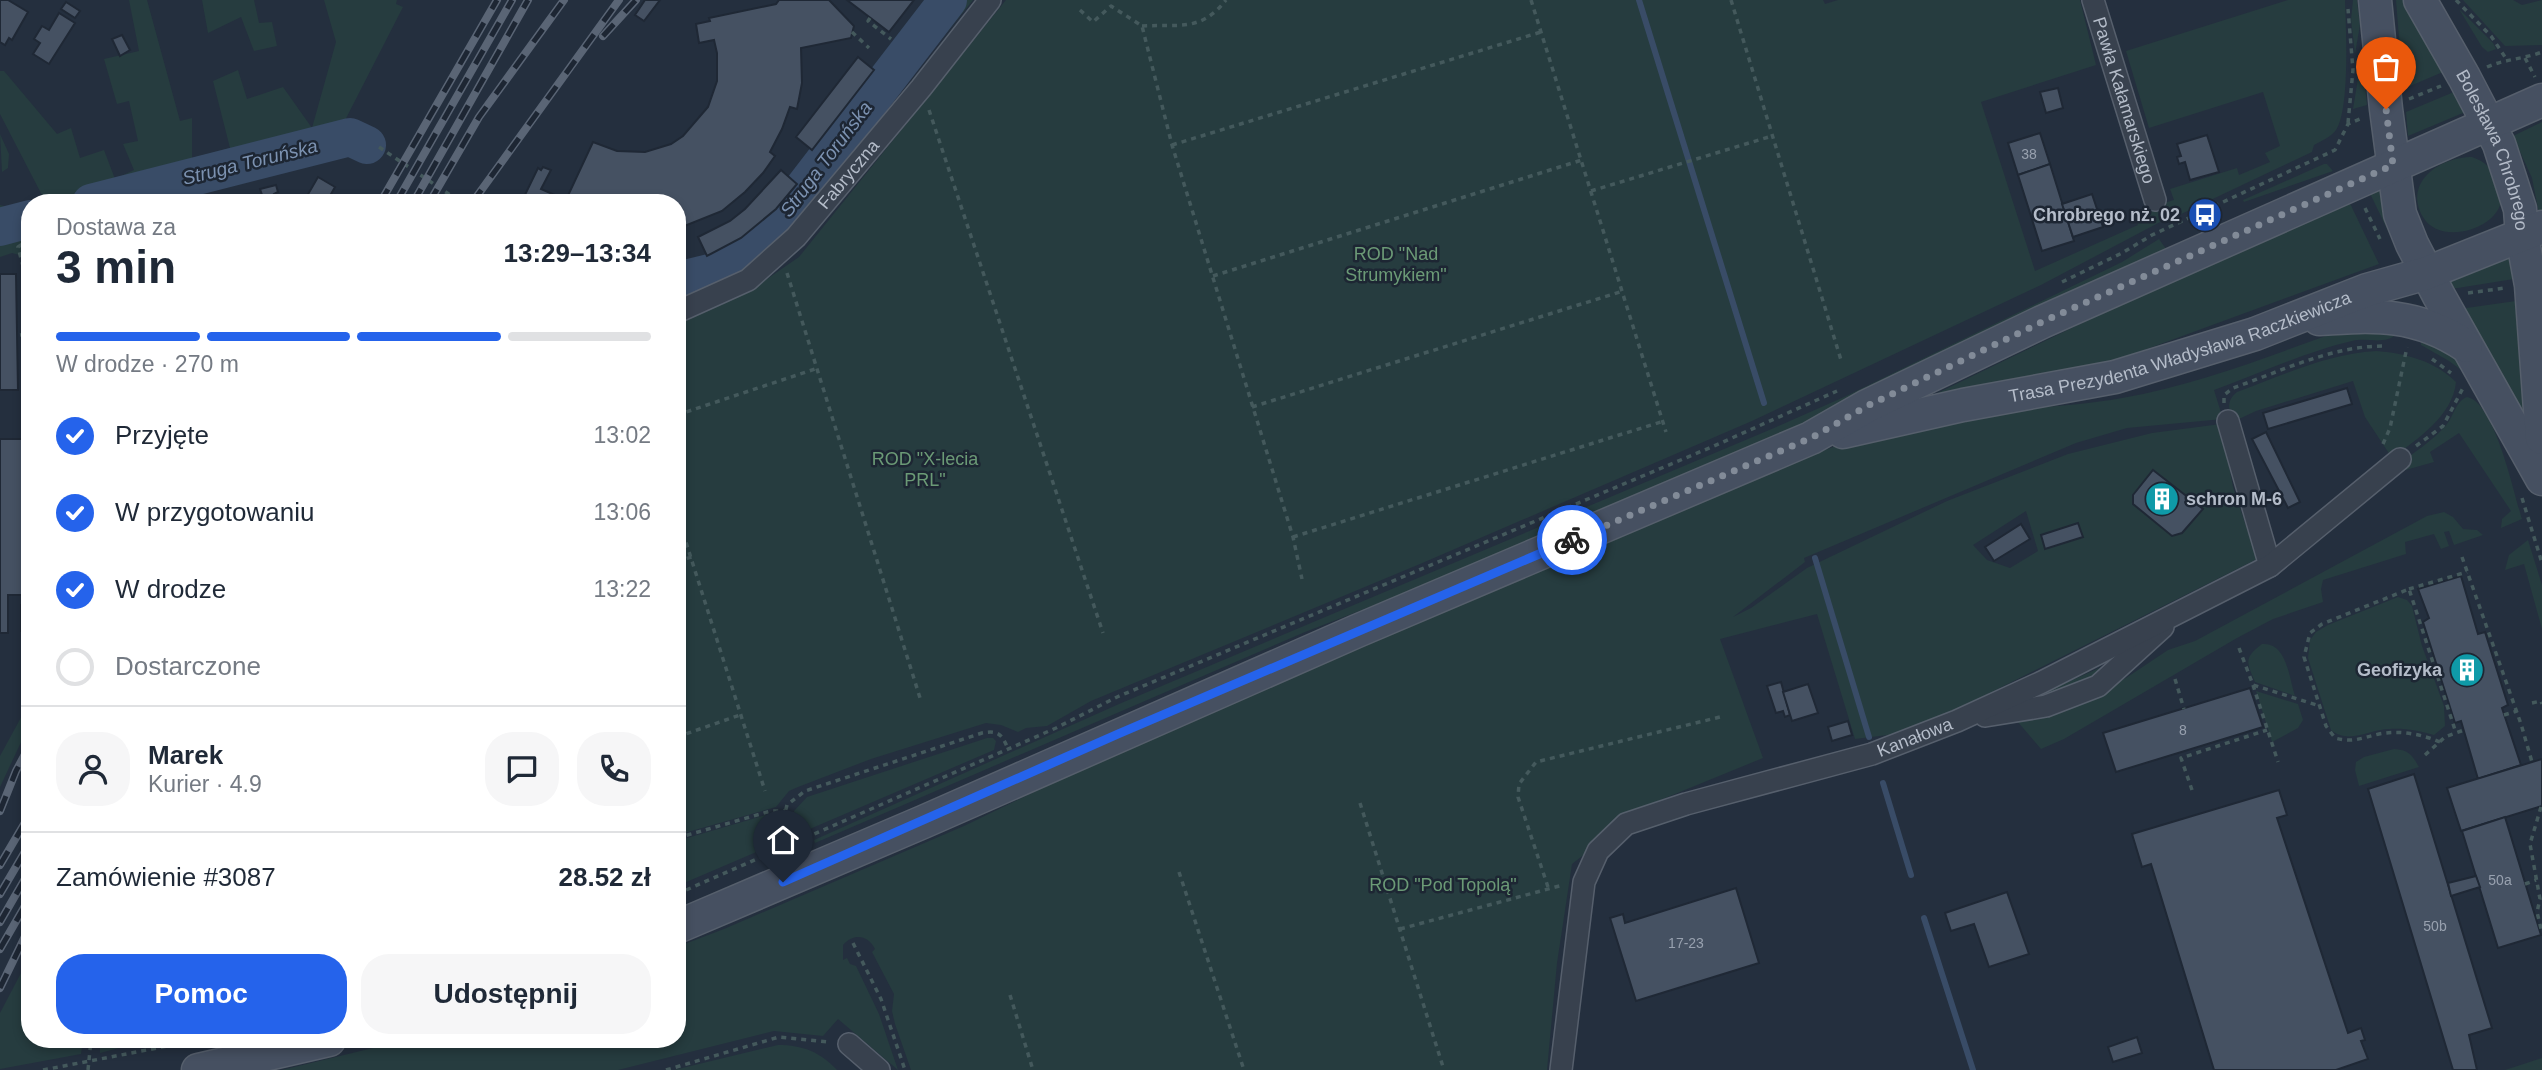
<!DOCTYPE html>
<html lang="pl">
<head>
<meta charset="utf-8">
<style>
  :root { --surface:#fff; --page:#f6f6f7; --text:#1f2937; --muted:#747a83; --line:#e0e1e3; --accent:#2563eb }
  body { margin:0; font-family:Helvetica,sans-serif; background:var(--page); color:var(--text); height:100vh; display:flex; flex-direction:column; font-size:26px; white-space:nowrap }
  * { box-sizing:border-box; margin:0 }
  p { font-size:23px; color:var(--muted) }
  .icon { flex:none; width:38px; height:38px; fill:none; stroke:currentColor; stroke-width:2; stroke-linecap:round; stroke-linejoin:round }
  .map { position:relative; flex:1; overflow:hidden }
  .drawer { position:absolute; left:21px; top:194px; width:665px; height:854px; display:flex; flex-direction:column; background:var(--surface); border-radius:28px; box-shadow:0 4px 10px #0003 }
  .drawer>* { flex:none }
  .pin { position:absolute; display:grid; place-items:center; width:60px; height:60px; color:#fff; margin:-72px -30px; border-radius:50% 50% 50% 0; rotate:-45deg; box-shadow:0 0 7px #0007 }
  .pin .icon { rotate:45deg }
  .courier { position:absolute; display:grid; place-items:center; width:70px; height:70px; margin:-35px; border:5px solid #2563eb; border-radius:50%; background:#fff; color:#222; box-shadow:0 2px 9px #0007 }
  .head em { font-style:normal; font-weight:600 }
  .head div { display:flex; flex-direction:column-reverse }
  .head { display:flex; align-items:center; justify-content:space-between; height:119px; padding:0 35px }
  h1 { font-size:46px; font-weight:600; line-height:52px }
  .bar { display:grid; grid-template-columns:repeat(4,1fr); gap:10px 7px; align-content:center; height:84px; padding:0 35px }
  .bar i { height:9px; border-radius:5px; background:var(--line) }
  .bar .current { background:var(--accent) }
  .bar p { grid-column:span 4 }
  .line { display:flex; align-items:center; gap:18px; padding:0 35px; border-top:2px solid var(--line) }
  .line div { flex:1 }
  .round { display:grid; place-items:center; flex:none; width:74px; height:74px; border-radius:28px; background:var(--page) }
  ol { padding:0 35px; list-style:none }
  li { display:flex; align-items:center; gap:21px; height:77px }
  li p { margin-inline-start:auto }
  li .icon { padding:7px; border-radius:50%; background:var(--accent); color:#fff; stroke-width:4 }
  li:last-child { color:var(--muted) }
  li i { width:38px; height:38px; border:4px solid var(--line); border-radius:50% }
  .primary-button { display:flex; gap:14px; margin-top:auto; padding:14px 35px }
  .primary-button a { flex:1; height:80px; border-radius:28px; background:var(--accent); color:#fff; font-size:28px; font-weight:600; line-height:80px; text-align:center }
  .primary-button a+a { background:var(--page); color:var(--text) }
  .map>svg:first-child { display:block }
  .green { fill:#263c3f; fill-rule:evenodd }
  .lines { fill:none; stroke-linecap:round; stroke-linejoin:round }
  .stream { stroke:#394c67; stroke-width:6 }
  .river { stroke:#394c67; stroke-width:38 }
  .building { fill:#455162; stroke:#1f2835; stroke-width:2 }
  .street-casing { stroke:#565f6c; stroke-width:24 }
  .secondary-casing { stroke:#565f6c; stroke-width:35 }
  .path { stroke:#44595c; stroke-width:3.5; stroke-dasharray:5 5; stroke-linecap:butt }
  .street { stroke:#38414e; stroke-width:21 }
  .secondary { stroke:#465061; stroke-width:32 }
  .rail-casing { stroke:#5a6575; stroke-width:8 }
  .rail { stroke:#1d2633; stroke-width:5; stroke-dasharray:16; stroke-linecap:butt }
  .path-bridge { stroke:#44595c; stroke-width:3.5; stroke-dasharray:5 5; stroke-linecap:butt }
  .done { stroke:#828b98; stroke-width:7; stroke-dasharray:0 12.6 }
  .route { stroke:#2563eb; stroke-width:9 }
  .labels { text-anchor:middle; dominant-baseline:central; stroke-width:5; stroke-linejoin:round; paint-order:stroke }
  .number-label { font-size:14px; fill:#98a1af }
  .street-label { font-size:18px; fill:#b4bcc9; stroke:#1d2633 }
  .poi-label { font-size:18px; font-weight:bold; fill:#b4bcc9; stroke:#1d2633; text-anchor:end }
  .park-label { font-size:18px; fill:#6b9a76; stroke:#1d2633 }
  .water-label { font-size:19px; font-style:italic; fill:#7c92b1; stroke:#1d2633 }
</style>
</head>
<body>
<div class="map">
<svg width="2542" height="1070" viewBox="0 0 2542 1070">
  <rect width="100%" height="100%" fill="#242f3e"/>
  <g class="green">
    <polygon points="129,0 147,0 180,121 192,118 192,158 230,148 213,81 238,70 247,99 283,87 312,128 336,42 324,0 397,0 396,4 403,7 338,134 67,203 46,203 0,114 0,71 4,71 57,134 71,128 80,158 104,150 115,179 134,170 123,144 138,141 129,101 117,104 104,59 139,51"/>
    <polygon points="202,0 254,0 259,23 272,22 277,46 254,51 241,17 208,33"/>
    <polygon points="935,0 973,0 770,250 755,232 779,213 884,63 912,35"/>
    <polygon points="1006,0 1823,0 1825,4 1838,0 2080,0 2096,65 1981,102 2035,271 2138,225 2135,216 2157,207 2162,221 2041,285 1752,421 1420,564 1091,701 1047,726 1026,728 1018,732 1001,725 986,723 871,759 798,787 789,791 776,807 677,835 677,325 767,279 799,257"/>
    <path d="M2288 0H2345C2346 27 2350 109 2336 130 2331 137 2321 141 2314 145L2312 152 2179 215 2170 214 2164 203 2174 200 2170 189 2237 168 2239 175 2270 162 2265 153 2280 146 2263 92 2149 128 2126 51Z"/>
    <polygon points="2353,0 2357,0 2360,25 2355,54 2351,20"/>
    <polygon points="2396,0 2412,0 2450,69 2403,89"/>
    <polygon points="2463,0 2513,0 2522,5 2542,0 2542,45 2505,46"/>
    <polygon points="2459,9 2493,43 2496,49 2488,52 2482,47"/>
    <polygon points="2362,54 2367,105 2353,109"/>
    <polygon points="2461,89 2470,110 2408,136 2406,112"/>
    <polygon points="2542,122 2542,211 2539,213 2532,178 2513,136"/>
    <polygon points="0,134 9,154 8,168 2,172"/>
    <path d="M2472 157C2486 162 2492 168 2496 182 2498 186 2501 193 2501 197 2503 227 2441 248 2423 217 2403 182 2440 157 2472 157Z"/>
    <polygon points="2324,164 2327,164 2333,171 2244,202 2243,200"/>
    <polygon points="2381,179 2400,256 2366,185"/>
    <polygon points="2346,195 2379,264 2106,364 1919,402"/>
    <polygon points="0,205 23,211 30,230 30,258 12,253 0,257"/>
    <polygon points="2159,239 2166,249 2144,263 1857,401 1426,585 1305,632 815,843 814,840 1119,704 1774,428 1844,397 2122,262"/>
    <polygon points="2512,256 2514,279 2445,290 2442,282"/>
    <polygon points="2516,301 2527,418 2525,419 2459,309"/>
    <path d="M2350 327 2398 333C2385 346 2369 337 2352 341 2308 351 2258 374 2214 390L2223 419 2127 428 2076 443 1804 558 1805 562 1733 617 1751 608 1807 568 1947 501 2068 454 2152 433 2221 424 2233 487 2257 559 1912 732 1855 739 1817 614 1720 639 1763 758 1653 803 1637 813 1572 864 1557 963 1547 1070H911L895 1024 892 1011 894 994 872 952 875 949C868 935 854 933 843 945V960L847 958 850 964 856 966 879 1014 898 1070 838 1019 823 1036 774 1031 618 1070H282L406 1040H677V947L724 929 964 826 1158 732 1790 463C1860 435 1935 417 2011 410 2048 406 2085 405 2122 398 2201 384 2275 354 2350 327ZM2026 511 2038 551 2010 568 1987 560 1973 545Z"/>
    <polygon points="2421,338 2444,345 2483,386 2449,361 2421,345"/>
    <path d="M2376 351C2405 353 2435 361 2456 382 2453 416 2416 440 2392 458L2365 417 2353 381 2256 411 2241 418 2232 419C2228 408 2227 400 2237 392 2283 375 2327 354 2376 351Z"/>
    <path d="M2467 397C2495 402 2514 494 2522 519L2501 528 2502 519 2511 511 2459 433 2430 452 2434 462 2402 471 2397 465C2413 453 2433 441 2447 424 2454 415 2456 401 2467 397Z"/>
    <polygon points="2444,512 2453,517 2463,529 2477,530 2483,535 2454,545 2449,531 2444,532 2449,546 2441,549 2434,534 2405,542 2406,554 2323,580 2321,589 2323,602 2273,619 2237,638 2064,739 2041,749 2017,721 2075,703 2126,678 2168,650 2195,641 2427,516"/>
    <polygon points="2528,540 2542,585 2542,629 2524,564 2505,570 2509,555"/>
    <path d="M2398 597 2407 600 2412 606 2422 646 2444 706 2445 726 2434 735C2420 731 2405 728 2390 729 2369 729 2350 745 2331 730L2308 658 2310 640 2316 632 2328 625Z"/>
    <path d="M2262 644C2287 642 2289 678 2295 696L2255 682C2247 663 2243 658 2262 644Z"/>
    <polygon points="2106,665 2072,693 2016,705"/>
    <polygon points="2256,691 2298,704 2303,720 2298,728 2272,742"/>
    <polygon points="30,701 30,723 0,787 0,756"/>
    <polygon points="987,738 993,738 996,741 994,750 677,886 677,841 769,814 773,825 777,829 790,829 796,825 794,811 807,797"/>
    <path d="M2394 749C2409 750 2412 755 2419 767L2359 786 2355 770 2356 762 2364 757Z"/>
    <polygon points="30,956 30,1040 83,1040 81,1054 0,1069 0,1013"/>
    <polygon points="100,1040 139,1040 138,1043 100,1053"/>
    <path d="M778 1045C803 1045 820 1052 837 1070H674Z"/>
    <polygon points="2542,1058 2542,1070 2505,1070"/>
  </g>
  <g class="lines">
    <g class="stream">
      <polyline points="1639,0 1764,403"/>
      <polyline points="1815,558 1869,737"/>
      <polyline points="1883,783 1911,875"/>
      <polyline points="1924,918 1973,1070"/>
    </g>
    <g class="river">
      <polyline points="91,203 350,137 367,145"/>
      <polyline points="0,227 30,219"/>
      <polyline points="677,281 726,269 778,221 948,0"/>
    </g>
  </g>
  <g class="building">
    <polygon points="0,0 8,0 28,12 12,40 9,38 5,45 0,42"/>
    <polygon points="645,0 660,0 644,21 635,15"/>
    <polygon points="779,0 829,0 854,26 851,38 801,48 802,83 797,109 790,107 782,129 770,152 775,156 763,173 745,192 722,211 677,229 677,203 521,203 538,168 541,170 543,167 551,170 541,189 566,200 593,142 617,151 645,152 671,144 683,136 708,107 717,81 717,53 714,40 699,43 696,24 710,21 709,18 776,4"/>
    <polygon points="847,0 914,0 889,32"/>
    <polygon points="66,2 80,11 75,18 61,9"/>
    <polygon points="59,13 75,23 49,64 33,54 40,43 34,39 42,26 49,30"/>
    <polygon points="122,35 130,50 120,56 112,39"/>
    <polygon points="858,57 874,70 812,150 796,137"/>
    <polygon points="2058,88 2063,108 2046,113 2040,92"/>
    <polygon points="2040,133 2050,164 2018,175 2008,143"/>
    <polygon points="2207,135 2219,172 2190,180 2185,162 2179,164 2177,157 2181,156 2177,144"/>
    <polygon points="2050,164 2074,241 2042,251 2018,175"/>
    <polygon points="781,170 797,184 776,209 741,238 707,256 698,237 730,221 745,209"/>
    <polygon points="318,177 335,187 326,203 303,203"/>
    <polygon points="276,185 278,192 274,194 277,202 260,203 259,199 263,198 260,189"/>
    <polygon points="2092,194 2103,227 2073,237 2062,204"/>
    <polygon points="0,274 16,274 18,390 0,390"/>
    <polygon points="2347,388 2352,404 2268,429 2263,413"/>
    <polygon points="2266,432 2300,502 2288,508 2252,439"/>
    <polygon points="0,439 30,439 30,595 8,595 8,633 0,633"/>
    <polygon points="2153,470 2203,509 2182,533 2172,536 2133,504 2133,495"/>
    <polygon points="2078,523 2083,537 2045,549 2041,535"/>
    <polygon points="2021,524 2030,539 1994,561 1985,547"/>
    <polygon points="2461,576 2478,634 2485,632 2508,705 2502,708 2521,765 2478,779 2461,721 2455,723 2423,622 2429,618 2418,589"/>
    <rect x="21" y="605" width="9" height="26"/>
    <polygon points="1781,682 1790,715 1785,717 1783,711 1776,713 1767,686"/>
    <polygon points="1808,684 1818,713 1792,721 1783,692"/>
    <polygon points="2250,688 2263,727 2116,772 2103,733"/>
    <polygon points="1848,721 1852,735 1832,741 1828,727"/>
    <polygon points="2542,759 2542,806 2461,831 2447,788"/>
    <polygon points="2414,774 2492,1028 2469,1035 2477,1070 2453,1070 2368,789"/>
    <polygon points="2279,790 2287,815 2277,818 2348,1033 2361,1028 2365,1040 2361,1041 2368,1059 2336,1070 2214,1070 2151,864 2142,867 2132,834"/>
    <polygon points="2505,817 2541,935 2498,948 2462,831"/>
    <polygon points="2476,876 2480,887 2451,896 2448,883"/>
    <polygon points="1736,888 1759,963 1636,1001 1610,918 1623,914 1625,923"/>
    <polygon points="2007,892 2029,954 1989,967 1974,924 1951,931 1945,913"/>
    <polygon points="2137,1037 2142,1053 2113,1062 2108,1047"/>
  </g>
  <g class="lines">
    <g class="street-casing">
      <g id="street">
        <path id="s1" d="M2093 0 2155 200"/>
        <path id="s2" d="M677 312 748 280 796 237 921 88 990 0"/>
        <polyline points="2228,421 2270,566"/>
        <polyline points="1985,716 2046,706 2098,686 2163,627"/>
        <polyline points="849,1044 879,1070"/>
        <path id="s3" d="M1561 1070 1584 882 1598 851 1626 824 1686 804 1872 754 1957 721 2042 682 2270 566 2400 459"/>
      </g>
    </g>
    <g class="secondary-casing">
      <g id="secondary">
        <polyline points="2375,0 2386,109 2400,214 2412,244 2439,296 2542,479"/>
        <path id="s4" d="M2420 0 2464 77 2499 144 2520 209 2522 236 2531 285 2542 438"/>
        <path d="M2319 319C2376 315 2417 313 2466 346"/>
        <path id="s5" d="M1843 432 1963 405 2115 377 2255 334 2367 290 2427 273 2542 227"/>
        <polyline points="677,927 923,822 1357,631 1811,438 1867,406 2042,322 2542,100"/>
        <polyline points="198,1070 329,1040"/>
      </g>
    </g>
    <g class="path">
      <polyline points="1531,0 1666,432"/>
      <polyline points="1731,0 1841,360"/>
      <polyline points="2456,0 2491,36 2507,60"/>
      <polyline points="1080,10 1093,22 1111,6 1142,26 1172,145 1293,537 1302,579"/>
      <polyline points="870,18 868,21 891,39"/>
      <path d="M1142 26C1179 24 1201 32 1226 0"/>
      <polyline points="852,32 869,48"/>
      <polyline points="2525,58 2535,77"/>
      <path d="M2487 67C2505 59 2524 59 2542 52"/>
      <polyline points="2409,99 2441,86"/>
      <polyline points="929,110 1103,633"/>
      <polyline points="2348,123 2353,70 2348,9"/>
      <polyline points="1172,145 1541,32"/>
      <polyline points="379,147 462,203"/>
      <polyline points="1591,191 1772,136"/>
      <polyline points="2365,208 2380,239"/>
      <polyline points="30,239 18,247 30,293"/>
      <polyline points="787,273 921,701"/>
      <polyline points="1213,276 1582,160"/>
      <polyline points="2062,282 2122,253 2152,235 2335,150 2348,124 2360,119"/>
      <polyline points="2468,293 2505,288"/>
      <polyline points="20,335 30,334"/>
      <polyline points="2432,359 2451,373"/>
      <path d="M2224 403V395L2233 388C2282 371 2331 346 2384 346"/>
      <polyline points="1252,407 1623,291"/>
      <polyline points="677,415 818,368"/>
      <polyline points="2383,444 2390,428 2407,347"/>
      <polyline points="2416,446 2443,426 2463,388"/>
      <polyline points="2522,498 2542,563"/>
      <polyline points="677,514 765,791"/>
      <polyline points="1293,537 1664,421"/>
      <polyline points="2462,557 2521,724 2532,762"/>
      <polyline points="677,561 692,557"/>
      <polyline points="2409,589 2467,572"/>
      <polyline points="2239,648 2253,685 2320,706"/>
      <polyline points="2175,679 2184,709"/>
      <polyline points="2253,685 2278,762"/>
      <polyline points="2532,703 2541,701 2542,704"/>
      <polyline points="2504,715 2517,711"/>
      <polyline points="677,737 740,715"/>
      <path d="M2440 742C2421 734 2400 730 2379 734 2362 738 2352 743 2335 738L2326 726 2304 657 2310 633 2322 624 2409 589 2456 733"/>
      <polyline points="2425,755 2445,737 2464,730"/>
      <polyline points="2192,790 2181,758 2267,730"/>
      <polyline points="1360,803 1444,1070"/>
      <polyline points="2541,807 2530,844 2540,899 2537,912 2542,933"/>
      <path d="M788 829 784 817 787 805 805 791 982 733C998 730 1002 734 1008 749"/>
      <polyline points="677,838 771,811 785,811"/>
      <polyline points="1179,872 1244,1070"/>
      <polyline points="2525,884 2536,880"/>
      <polyline points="1548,887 1518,797 1519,784 1536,762 1724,716"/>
      <polyline points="677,894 1056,728 1117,697 1714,446 1837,391"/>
      <polyline points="1400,929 1563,885"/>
      <polyline points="853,943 881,999 905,1070"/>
      <polyline points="1010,995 1033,1070"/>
      <polyline points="178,1044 197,1040"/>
      <polyline points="88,1070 91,1040"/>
      <polyline points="666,1070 779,1037 829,1042"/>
    </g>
    <use href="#street" class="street"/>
    <use href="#secondary" class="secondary"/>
    <g class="rail-casing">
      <g id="rail">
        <polyline points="603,36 636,0"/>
        <polyline points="380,203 497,0"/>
        <polyline points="396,203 512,0"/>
        <polyline points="413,203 528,0"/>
        <polyline points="429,203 479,117 564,0"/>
        <polyline points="472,203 619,0"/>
        <polyline points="0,811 16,771 30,745"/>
        <polyline points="0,865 30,814"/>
        <polyline points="0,894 30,843"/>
        <polyline points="0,922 30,870"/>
        <polyline points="0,949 30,897"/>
        <polyline points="0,988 30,926"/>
      </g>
    </g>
    <use href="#rail" class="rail"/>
    <polyline class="path-bridge" points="43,1070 178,1044"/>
  </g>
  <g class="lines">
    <polyline class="done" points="1572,540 1811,438 1867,406 2042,322 2393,165 2386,109"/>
    <polyline class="route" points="783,882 1118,734 1572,540"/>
  </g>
  <defs>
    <g id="bus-disc" transform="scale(1.75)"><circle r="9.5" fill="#1a4fb4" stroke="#1d2633"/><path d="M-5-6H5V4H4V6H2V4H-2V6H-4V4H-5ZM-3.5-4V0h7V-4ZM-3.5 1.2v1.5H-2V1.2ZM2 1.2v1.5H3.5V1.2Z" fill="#fff"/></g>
    <g id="building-disc" transform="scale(1.75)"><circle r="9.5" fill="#0f9aa8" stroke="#1d2633"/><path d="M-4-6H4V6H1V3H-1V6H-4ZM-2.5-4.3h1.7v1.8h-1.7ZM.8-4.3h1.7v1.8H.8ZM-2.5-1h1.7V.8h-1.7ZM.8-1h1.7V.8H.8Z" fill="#fff"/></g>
  </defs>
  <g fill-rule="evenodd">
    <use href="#bus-disc" x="2205" y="215"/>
    <use href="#building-disc" x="2162" y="499"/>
    <use href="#building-disc" x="2467" y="670"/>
  </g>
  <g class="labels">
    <g class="number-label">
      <text x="2029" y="154">38</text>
      <text x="2183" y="730">8</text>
      <text x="2500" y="880">50a</text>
      <text x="2435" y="926">50b</text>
      <text x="1686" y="943">17-23</text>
    </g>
    <g class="street-label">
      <text stroke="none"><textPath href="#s1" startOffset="105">Pawła Kałamarskiego</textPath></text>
      <text stroke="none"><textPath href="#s4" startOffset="168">Bolesława Chrobrego</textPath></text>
      <text stroke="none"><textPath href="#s2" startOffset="224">Fabryczna</textPath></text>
      <text stroke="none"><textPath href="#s5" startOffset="348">Trasa Prezydenta Władysława Raczkiewicza</textPath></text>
      <text stroke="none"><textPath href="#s3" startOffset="564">Kanałowa</textPath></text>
    </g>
    <g class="poi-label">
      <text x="2180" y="215">Chrobrego nż. 02</text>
      <text x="2186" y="499" text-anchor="start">schron M-6</text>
      <text x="2442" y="670">Geofizyka</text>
    </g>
    <g class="park-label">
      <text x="1396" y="254">ROD "Nad<tspan x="1396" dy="21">Strumykiem"</tspan></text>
      <text x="925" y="459">ROD "X-lecia<tspan x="925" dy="21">PRL"</tspan></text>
      <text x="1443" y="885">ROD "Pod Topolą"</text>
    </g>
    <g class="water-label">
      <text transform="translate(826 159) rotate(-53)">Struga Toruńska</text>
      <text transform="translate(250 162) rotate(-14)">Struga Toruńska</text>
    </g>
  </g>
</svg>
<div class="pin" style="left:2386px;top:109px;background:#ea580c"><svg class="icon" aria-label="bag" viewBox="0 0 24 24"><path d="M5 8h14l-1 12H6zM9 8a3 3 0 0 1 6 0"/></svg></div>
<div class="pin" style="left:783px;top:882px;background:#1f2937"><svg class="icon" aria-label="home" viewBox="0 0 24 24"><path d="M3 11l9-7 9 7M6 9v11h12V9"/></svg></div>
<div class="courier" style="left:1572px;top:540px"><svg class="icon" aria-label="bike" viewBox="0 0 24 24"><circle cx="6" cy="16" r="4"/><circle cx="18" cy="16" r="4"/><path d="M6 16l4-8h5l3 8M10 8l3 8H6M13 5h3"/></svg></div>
<section class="drawer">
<div class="head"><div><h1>3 min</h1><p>Dostawa za</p></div><em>13:29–13:34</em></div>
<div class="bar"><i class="current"></i><i class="current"></i><i class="current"></i><i></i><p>W drodze · 270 m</p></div>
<ol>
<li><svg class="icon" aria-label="check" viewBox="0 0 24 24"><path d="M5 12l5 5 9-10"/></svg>Przyjęte<p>13:02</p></li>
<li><svg class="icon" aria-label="check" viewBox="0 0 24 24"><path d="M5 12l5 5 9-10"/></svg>W przygotowaniu<p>13:06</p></li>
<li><svg class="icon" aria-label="check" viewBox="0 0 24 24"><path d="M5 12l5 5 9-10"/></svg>W drodze<p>13:22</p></li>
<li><i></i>Dostarczone</li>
</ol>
<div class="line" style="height:126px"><a class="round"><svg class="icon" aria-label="person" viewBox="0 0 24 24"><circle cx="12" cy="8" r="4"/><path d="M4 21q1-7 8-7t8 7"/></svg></a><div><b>Marek</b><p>Kurier · 4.9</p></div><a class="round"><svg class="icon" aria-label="chat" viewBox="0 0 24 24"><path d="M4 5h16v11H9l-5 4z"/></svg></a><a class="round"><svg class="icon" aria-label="phone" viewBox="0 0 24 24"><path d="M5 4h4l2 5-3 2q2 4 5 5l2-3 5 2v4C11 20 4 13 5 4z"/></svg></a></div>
<div class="line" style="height:91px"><div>Zamówienie #3087</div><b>28.52 zł</b></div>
<div class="primary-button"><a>Pomoc</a><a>Udostępnij</a></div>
</section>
</div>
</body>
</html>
